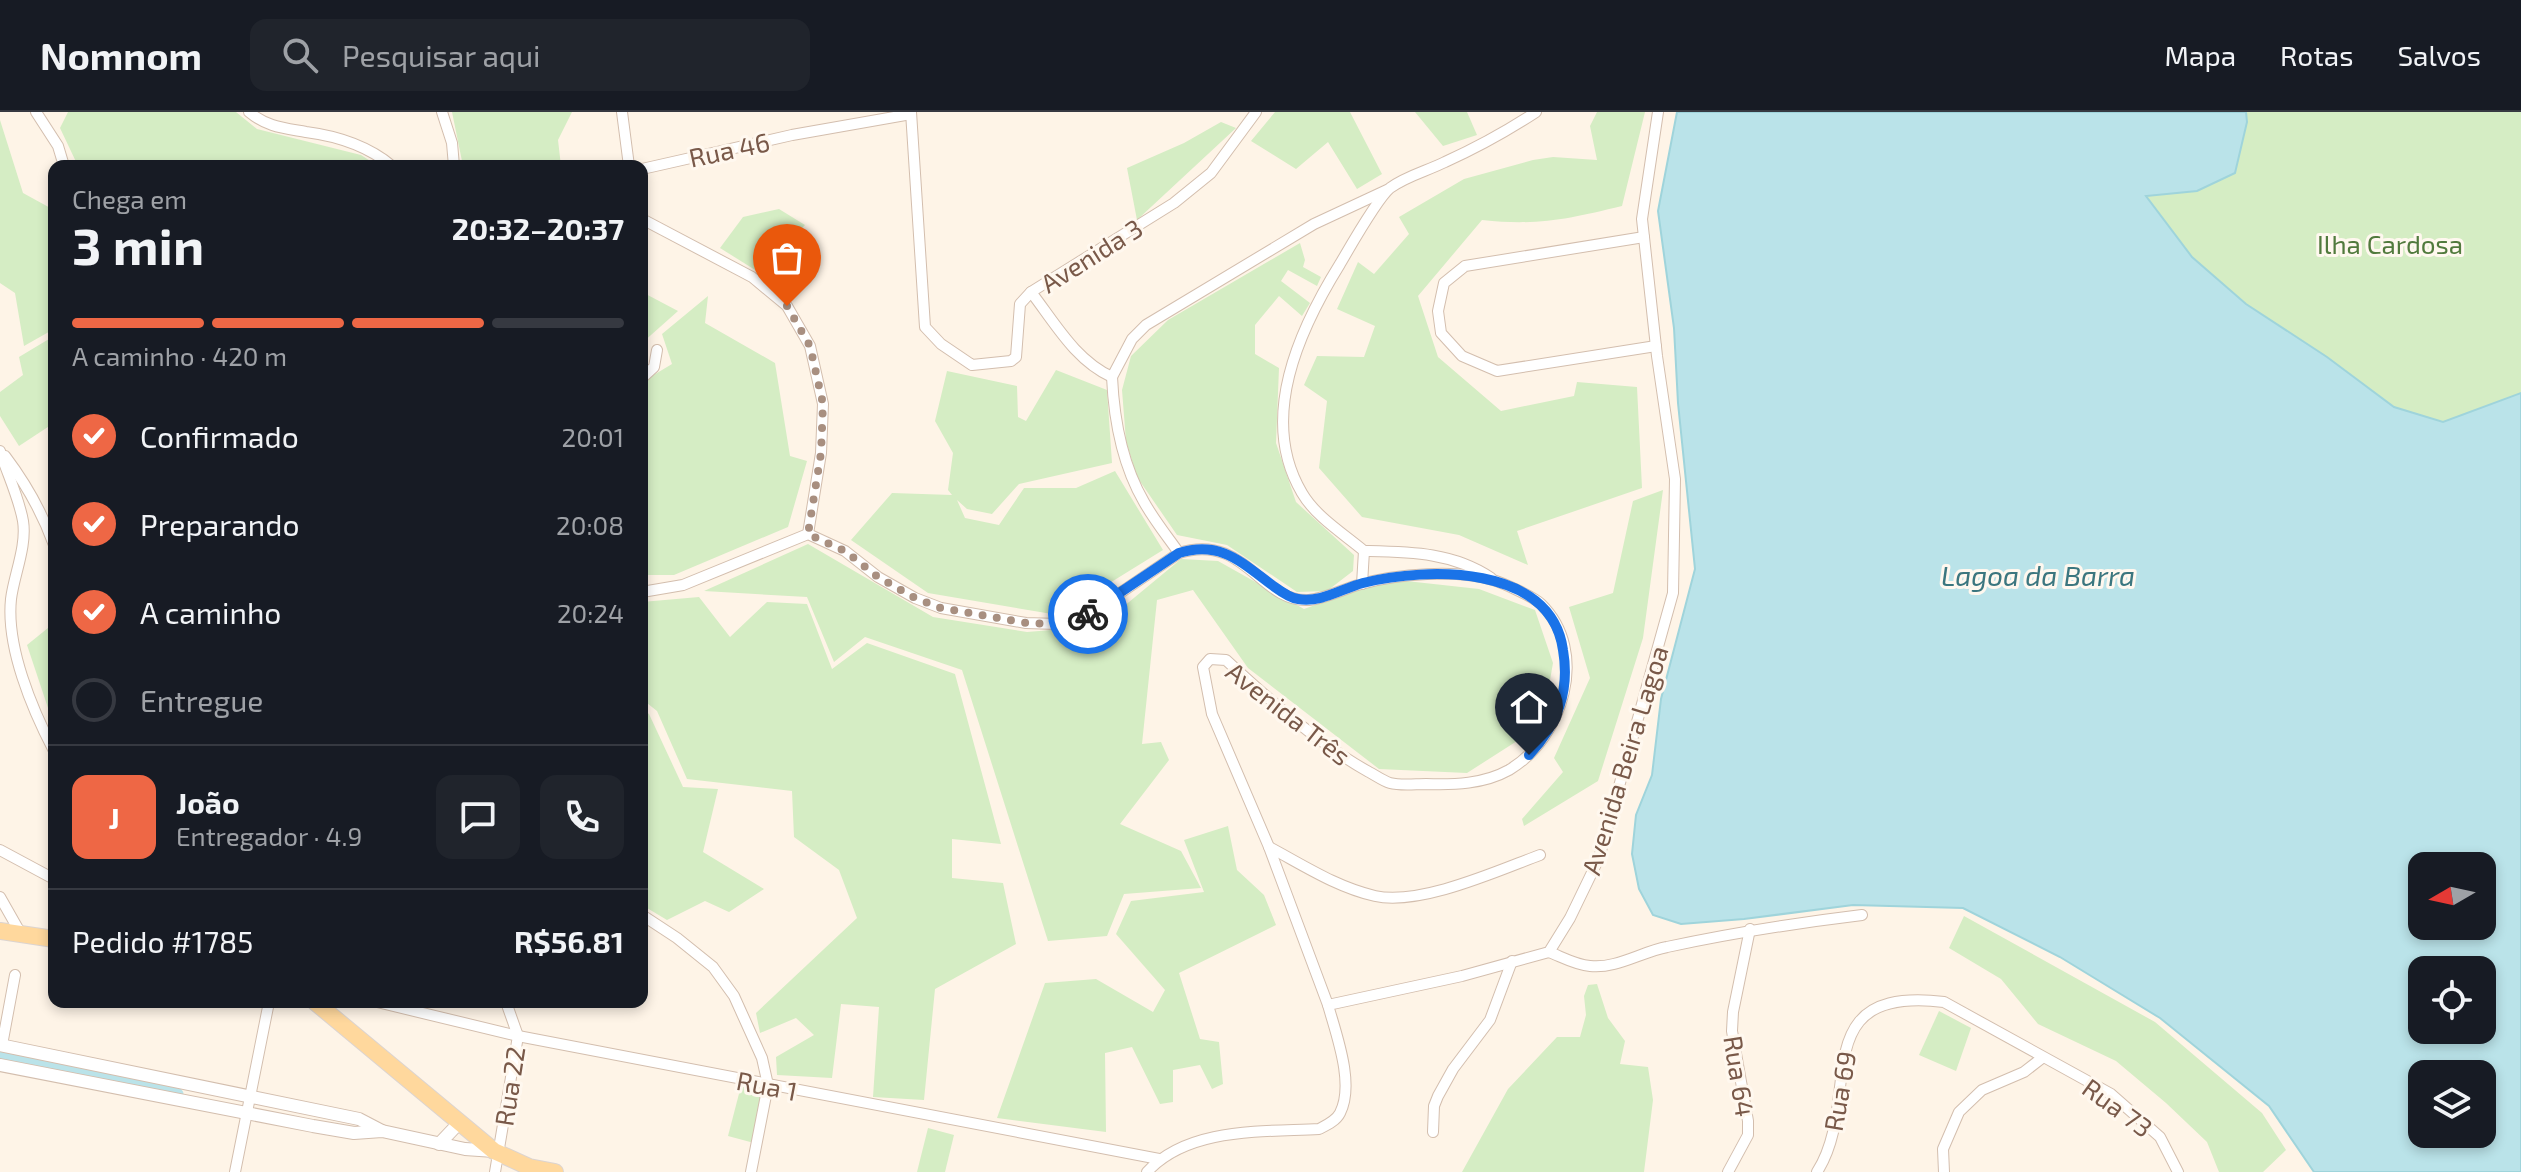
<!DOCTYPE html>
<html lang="pt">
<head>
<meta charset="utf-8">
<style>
  :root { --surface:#171b24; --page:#20242c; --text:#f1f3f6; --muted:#9ea1a6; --line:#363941; --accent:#ee6745 }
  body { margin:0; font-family:"Exo 2",sans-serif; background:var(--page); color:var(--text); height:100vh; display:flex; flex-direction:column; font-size:30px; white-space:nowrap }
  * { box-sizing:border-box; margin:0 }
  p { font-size:26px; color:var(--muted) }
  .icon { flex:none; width:44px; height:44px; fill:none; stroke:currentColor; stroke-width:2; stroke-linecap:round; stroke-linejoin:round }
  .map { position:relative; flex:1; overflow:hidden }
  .drawer { position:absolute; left:48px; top:48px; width:600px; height:848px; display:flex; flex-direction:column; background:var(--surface); border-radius:16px; box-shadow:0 4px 12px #0003 }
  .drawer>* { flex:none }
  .needle { width:52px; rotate:261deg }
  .buttons { position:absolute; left:2408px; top:740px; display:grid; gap:16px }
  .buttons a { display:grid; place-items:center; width:88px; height:88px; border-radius:16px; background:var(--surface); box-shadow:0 4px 12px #0003; font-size:40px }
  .pin { position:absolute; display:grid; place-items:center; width:68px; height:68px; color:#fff; margin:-82px -34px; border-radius:50% 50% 50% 0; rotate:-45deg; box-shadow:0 0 8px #0007 }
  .pin .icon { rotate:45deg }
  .courier { position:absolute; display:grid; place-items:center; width:80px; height:80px; margin:-40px; border:6px solid #1a73e8; border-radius:50%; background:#fff; color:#222; box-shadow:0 2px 10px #0007 }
  .summary em { font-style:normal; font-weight:700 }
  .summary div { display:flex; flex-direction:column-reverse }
  .summary { display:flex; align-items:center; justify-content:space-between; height:136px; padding:0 24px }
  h1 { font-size:52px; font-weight:700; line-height:60px }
  .bar { display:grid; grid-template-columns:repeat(4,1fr); gap:12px 8px; align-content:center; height:96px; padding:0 24px }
  .bar i { height:10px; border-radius:6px; background:var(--line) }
  .bar .current { background:var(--accent) }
  .bar p { grid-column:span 4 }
  .line { display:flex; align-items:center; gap:20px; padding:0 24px; border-top:2px solid var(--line) }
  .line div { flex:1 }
  .round { display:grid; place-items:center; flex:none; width:84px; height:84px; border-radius:16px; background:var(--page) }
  ol { padding:0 24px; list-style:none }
  li { display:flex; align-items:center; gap:24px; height:88px }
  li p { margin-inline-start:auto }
  li .icon { padding:8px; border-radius:50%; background:var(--accent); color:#fff; stroke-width:4 }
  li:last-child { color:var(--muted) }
  li i { width:44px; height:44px; border:4px solid var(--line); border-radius:50% }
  header { display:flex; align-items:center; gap:48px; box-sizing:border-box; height:112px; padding:0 40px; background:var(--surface); border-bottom:2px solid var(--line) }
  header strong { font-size:38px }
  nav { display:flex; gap:44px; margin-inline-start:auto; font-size:28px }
  .search { width:560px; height:72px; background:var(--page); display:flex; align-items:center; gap:20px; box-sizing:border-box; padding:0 28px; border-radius:16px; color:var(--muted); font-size:30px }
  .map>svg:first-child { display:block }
  .green { fill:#d5edc4 }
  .water { fill:#bae3e9; stroke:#9fd4db; stroke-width:2; fill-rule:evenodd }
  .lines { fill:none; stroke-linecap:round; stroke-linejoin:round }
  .canal { stroke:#bae3e9; stroke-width:11 }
  .minor-casing { stroke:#d3beae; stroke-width:12 }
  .tertiary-casing { stroke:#d3beae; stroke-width:14 }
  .primary-casing { stroke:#dcd4d0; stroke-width:18 }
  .minor { stroke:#fff; stroke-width:10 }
  .tertiary { stroke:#fff; stroke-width:12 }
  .primary { stroke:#ffd89d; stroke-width:16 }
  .done { stroke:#a88f80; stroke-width:8; stroke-dasharray:0 14.4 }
  .route { stroke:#1a73e8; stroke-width:10 }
  .labels { text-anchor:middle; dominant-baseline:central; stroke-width:6; stroke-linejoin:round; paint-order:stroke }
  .street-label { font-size:26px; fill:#795949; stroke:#fff8ef }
  .park-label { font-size:26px; fill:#517a3d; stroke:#fff8ef }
  .water-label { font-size:28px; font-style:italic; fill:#3b767f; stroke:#fff8ef }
</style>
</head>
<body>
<header>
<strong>Nomnom</strong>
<div class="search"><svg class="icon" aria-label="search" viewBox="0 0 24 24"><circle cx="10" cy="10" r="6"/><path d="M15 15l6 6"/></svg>Pesquisar aqui</div>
<nav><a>Mapa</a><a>Rotas</a><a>Salvos</a></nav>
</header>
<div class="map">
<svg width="2521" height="1060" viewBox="0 0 2521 1060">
  <rect width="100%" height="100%" fill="#fef4e7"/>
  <g class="green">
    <polygon points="68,0 236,0 257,17 361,43 378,54 78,54 60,16"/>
    <polygon points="452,0 572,0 558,28 561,54 463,54"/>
    <polygon points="1275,0 1350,0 1382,62 1357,77 1328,30 1296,57 1251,29"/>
    <polygon points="1415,0 1467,0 1477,23 1443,34"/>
    <path d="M1597 0H1645L1622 94C1568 107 1538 114 1482 108L1418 184 1438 245 1501 299 1574 284 1577 270 1637 275 1642 376 1517 419 1528 453 1459 423 1362 405 1319 356 1327 289 1304 273 1317 244 1364 245 1375 214 1337 197 1358 150 1374 162 1409 122 1399 105 1464 67 1533 48 1553 45 1597 48 1590 14Z"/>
    <polygon points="2246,0 2521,0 2521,281 2443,310 2394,295 2327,245 2246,192 2192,145 2146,84 2197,79 2235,61 2247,10"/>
    <polygon points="0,8 23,81 54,98 54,217 24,234 15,181 0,171"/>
    <polygon points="1221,10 1236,16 1137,108 1127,56 1184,31"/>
    <polygon points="779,97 805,113 760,161 720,136 743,105"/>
    <polygon points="1300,131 1305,148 1303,155 1321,165 1317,174 1288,158 1281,169 1310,191 1302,204 1279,184 1255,213 1255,242 1279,256 1276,331 1296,390 1354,443 1353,459 1327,479 1297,480 1227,433 1177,423 1137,365 1126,329 1122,278 1131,244 1168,208"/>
    <polygon points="642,180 678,199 642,231"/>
    <polygon points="708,184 705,211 775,251 790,344 807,349 788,415 674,463 642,463 642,270 672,252 662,222"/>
    <polygon points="54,224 54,311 19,334 0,304 0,280 23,263 19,245"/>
    <polygon points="1056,258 1107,278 1112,351 1019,372 992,402 967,397 957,388 965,406 999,413 1024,376 1076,376 1115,359 1163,438 1058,503 928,481 851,428 892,381 952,383 948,378 953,341 935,309 947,259 1017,274 1018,305 1026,309"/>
    <polygon points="1663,378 1643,526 1598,669 1524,714 1522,707 1563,660 1554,646 1590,566 1569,495 1613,481 1633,389"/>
    <polygon points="808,432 933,505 1027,520 1100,514 1181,447 1218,449 1304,497 1388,467 1479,477 1535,498 1553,551 1542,613 1467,661 1379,657 1248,556 1193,478 1157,488 1142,632 1161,630 1169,648 1120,712 1181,739 1201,776 1124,782 1107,824 1048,829 962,558 865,525 834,550 807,485 704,479"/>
    <polygon points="699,485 730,525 767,490 807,492 832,557 867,531 955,562 1001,732 952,727 952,766 1003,771 1016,832 935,877 924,988 873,985 879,895 841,892 832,966 777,963 776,945 814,923 796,906 760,921 756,901 857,806 839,758 794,725 792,679 687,667 657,599 642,587 642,490"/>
    <polygon points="48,516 54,531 54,614 27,533"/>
    <polygon points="642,597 649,602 683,675 718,677 703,740 764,777 729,800 705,789 667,808 642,793"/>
    <polygon points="1228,714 1237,758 1264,783 1276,813 1179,861 1200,927 1219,930 1223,972 1212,977 1200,953 1173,958 1173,990 1160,992 1132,935 1105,941 1106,1020 997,1006 1045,871 1096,867 1153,900 1165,878 1116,822 1131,789 1204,780 1184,728"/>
    <polygon points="1964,804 2155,910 2262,1001 2286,1038 2263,1060 2219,1060 2207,1030 2166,991 2116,949 2038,912 2001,867 1949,836"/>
    <polygon points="1597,872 1608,906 1625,929 1620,952 1648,955 1653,988 1644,1060 1462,1060 1508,977 1557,925 1580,925 1586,903 1584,884 1588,873"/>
    <polygon points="1939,899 1971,916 1956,959 1919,943"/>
    <polygon points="741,974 766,981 754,1031 728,1024"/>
    <polygon points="928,1016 954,1023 945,1060 917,1060"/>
  </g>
  <path class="water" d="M1677 0H2246L2247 10 2235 61 2197 79 2146 84 2192 145 2246 192 2327 245 2394 295 2443 310 2521 281V1060H2314L2269 994 2160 906 2060 845 1963 796 1853 793 1744 807 1681 812 1653 803 1639 777 1632 742 1636 703 1652 663 1661 587 1695 457 1678 291 1674 216 1658 99ZM2422 754H2482V814H2422ZM2422 858H2482V918H2422ZM2422 962H2482V1022H2422Z"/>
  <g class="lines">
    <polyline class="canal" points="0,945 178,982"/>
    <g class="minor-casing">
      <g id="minor">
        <polyline points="36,0 58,34 64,54"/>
        <path d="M249 0C267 15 284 16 306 20 337 24 368 34 392 54"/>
        <polyline points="442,0 452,31 454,54"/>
        <polyline points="622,0 629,54"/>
        <polyline points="911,0 925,215 941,232 972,253 1011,249 1016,245 1020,192 1031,180 1174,91 1211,61 1256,0"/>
        <polyline points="642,57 792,23 911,2"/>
        <polyline points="642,107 752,165 787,194 810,234 823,292 821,341 808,422"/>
        <polyline points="1644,125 1465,154 1444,171 1438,199 1441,221 1462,244 1497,259 1656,234"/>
        <path d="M1031 180C1055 211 1075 248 1112 265L1132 227 1146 213 1314 112 1387 78"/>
        <path d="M1112 265C1114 309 1122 352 1144 390 1154 408 1167 424 1179 441"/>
        <polyline points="642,266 654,255 657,238"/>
        <path d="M0 339C7 361 19 386 23 409 27 434 14 463 11 487 6 535 32 597 54 639"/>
        <path d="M5 344C27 373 42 400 54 433"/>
        <path d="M1364 439C1409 440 1453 440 1491 466"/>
        <path d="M1362 472 1364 439C1344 422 1316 405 1302 381 1258 307 1299 218 1340 152 1350 135 1377 87 1390 76 1406 64 1427 59 1445 50 1476 36 1507 19 1536 0"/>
        <path d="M642 480 683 473 808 422 845 439 878 465 915 486 941 496 1026 511 1057 512 1092 500 1179 441C1245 420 1260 491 1309 488 1327 486 1343 477 1361 472 1397 462 1457 457 1493 468 1503 471 1534 485 1541 492 1590 540 1563 626 1509 658 1484 672 1454 673 1426 672 1415 672 1401 674 1390 671 1383 669 1375 663 1369 660 1320 633 1267 586 1226 548L1210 547 1203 555 1212 602 1269 735 1328 893"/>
        <path d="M1269 735C1303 753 1336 775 1375 784 1420 794 1497 759 1540 743"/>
        <polyline points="0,738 54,767"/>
        <polyline points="0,785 21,822"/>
        <polyline points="642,803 677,826 713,855 734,884 762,946 768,973 751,1060"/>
        <path d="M1549 840C1562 845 1576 853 1590 854 1616 857 1641 840 1667 835 1732 821 1796 811 1862 803"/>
        <polyline points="377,890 518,924 1159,1047"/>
        <polyline points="2,933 15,863"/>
        <polyline points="1433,1020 1434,994 1438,984 1453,957 1490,908 1512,849"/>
        <polyline points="235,1060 269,890"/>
        <polyline points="495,1060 518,924 506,890"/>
        <path d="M1147 1060C1188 1015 1263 1020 1319 1017 1327 1013 1336 1009 1340 1001 1355 972 1336 922 1328 893L1462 864 1549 840 1570 806 1599 746 1673 481 1675 367 1657 244 1642 107 1658 0"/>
        <polyline points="1728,1060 1748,1023 1748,1009 1732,919 1733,900 1750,817"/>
        <path d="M1817 1060C1864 986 1803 873 1944 890L2111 982 2160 1025 2178 1060"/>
        <polyline points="1944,1060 1943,1037 1959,1000 1982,978 2024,960 2042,946"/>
      </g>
    </g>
    <g class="tertiary-casing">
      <g id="tertiary">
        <polyline points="0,933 359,1007 382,1019"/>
        <polyline points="0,953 313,1014 354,1021 382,1019 465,1037 494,1039"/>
        <polyline points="439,1032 460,1010"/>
      </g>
    </g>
    <g class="primary-casing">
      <g id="primary">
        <polyline points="0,819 54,827"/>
        <polyline points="315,890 494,1039 529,1055 555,1060"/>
      </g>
    </g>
    <use href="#minor" class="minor"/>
    <use href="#tertiary" class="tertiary"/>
    <use href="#primary" class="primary"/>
  </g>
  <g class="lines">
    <polyline class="done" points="787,194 810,234 823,292 821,341 808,422 845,439 878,465 915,486 941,496 1026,511 1057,512 1088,502"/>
    <path class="route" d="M1088 502 1179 441C1220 428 1241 450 1272 473 1279 478 1289 486 1298 487 1321 491 1341 477 1363 471 1427 455 1551 452 1563 538 1570 579 1558 612 1529 643"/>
  </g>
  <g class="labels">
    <g class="street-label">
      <text transform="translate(729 37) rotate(-12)">Rua 46</text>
      <text transform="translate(1091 143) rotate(-32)">Avenida 3</text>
      <text transform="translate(1289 601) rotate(38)">Avenida Três</text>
      <text transform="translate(1624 648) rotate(-73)">Avenida Beira Lagoa</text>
      <text transform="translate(1740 964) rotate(81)">Rua 64</text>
      <text transform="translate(767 973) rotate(11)">Rua 1</text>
      <text transform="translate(509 974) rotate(-81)">Rua 22</text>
      <text transform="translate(1839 979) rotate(-80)">Rua 69</text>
      <text transform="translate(2118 995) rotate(36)">Rua 73</text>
    </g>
    <g class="park-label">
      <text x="2390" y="131">Ilha Cardosa</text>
    </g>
    <g class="water-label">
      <text x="2038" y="463">Lagoa da Barra</text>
    </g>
  </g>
</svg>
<div class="buttons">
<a><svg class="needle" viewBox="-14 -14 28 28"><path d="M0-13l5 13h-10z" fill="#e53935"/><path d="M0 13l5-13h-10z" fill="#9ea1a6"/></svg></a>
<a><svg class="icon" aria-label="locate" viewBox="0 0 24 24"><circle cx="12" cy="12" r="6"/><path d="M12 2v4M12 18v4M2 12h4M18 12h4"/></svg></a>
<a><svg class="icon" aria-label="layers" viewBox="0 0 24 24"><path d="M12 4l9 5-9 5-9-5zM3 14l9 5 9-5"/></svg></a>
</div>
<div class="pin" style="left:787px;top:194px;background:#ea580c"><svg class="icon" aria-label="bag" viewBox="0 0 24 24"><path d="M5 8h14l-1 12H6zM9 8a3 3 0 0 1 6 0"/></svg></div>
<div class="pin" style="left:1529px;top:643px;background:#1f2937"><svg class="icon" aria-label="home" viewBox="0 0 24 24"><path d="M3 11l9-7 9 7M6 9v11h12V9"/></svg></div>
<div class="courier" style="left:1088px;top:502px"><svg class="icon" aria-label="bike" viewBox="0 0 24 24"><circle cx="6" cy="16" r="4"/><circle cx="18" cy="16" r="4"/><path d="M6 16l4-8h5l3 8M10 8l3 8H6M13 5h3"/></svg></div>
<section class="drawer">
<div class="summary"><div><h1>3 min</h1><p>Chega em</p></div><em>20:32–20:37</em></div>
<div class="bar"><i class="current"></i><i class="current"></i><i class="current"></i><i></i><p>A caminho · 420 m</p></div>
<ol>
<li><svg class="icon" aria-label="check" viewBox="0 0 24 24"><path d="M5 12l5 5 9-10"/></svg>Confirmado<p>20:01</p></li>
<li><svg class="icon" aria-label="check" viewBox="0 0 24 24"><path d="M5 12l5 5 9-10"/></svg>Preparando<p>20:08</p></li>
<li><svg class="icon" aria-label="check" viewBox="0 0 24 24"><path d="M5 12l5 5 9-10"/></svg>A caminho<p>20:24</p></li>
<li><i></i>Entregue</li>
</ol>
<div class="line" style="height:144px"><b class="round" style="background:var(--accent);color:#fff">J</b><div><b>João</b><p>Entregador · 4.9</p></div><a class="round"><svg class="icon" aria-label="chat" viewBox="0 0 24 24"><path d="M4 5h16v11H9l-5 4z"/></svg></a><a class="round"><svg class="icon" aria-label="phone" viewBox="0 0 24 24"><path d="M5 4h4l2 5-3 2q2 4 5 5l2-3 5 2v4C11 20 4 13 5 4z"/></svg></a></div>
<div class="line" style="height:104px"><div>Pedido #1785</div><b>R$56.81</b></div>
</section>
</div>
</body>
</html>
